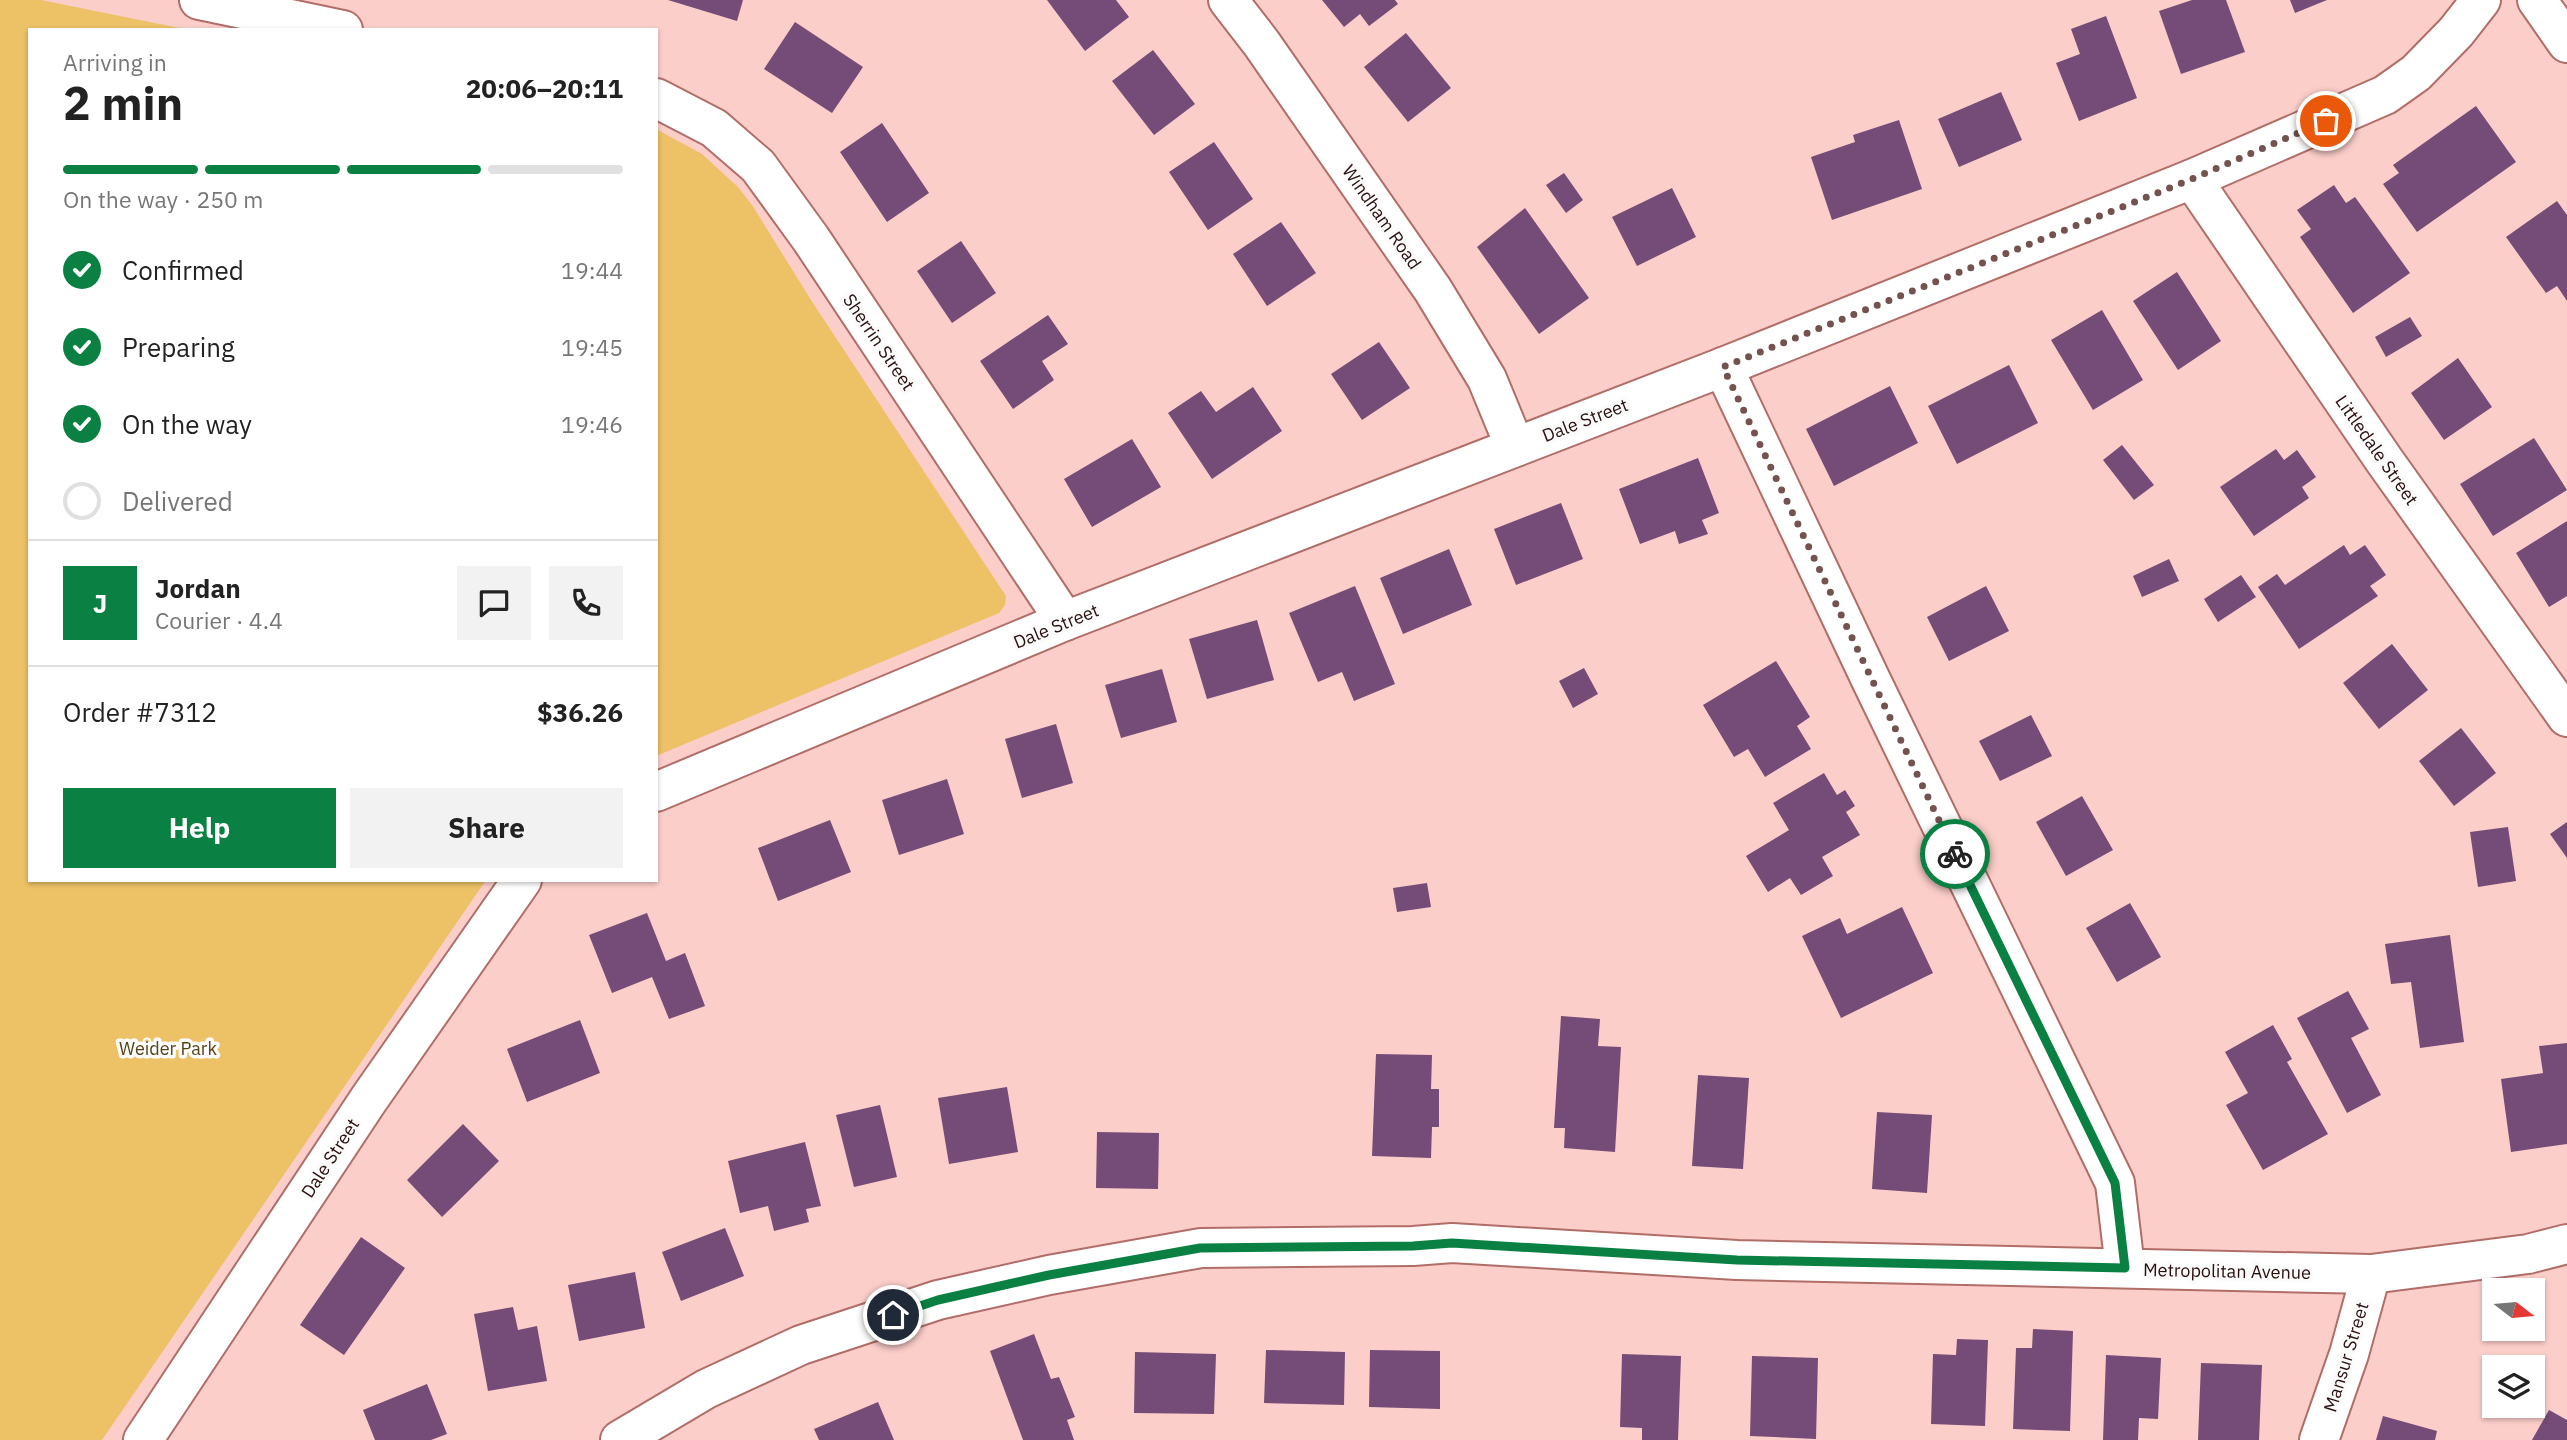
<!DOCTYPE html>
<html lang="en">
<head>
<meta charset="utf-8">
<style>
  :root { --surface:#fff; --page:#f2f2f2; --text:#222; --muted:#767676; --line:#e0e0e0; --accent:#0b8043 }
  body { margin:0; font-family:"IBM Plex Sans",sans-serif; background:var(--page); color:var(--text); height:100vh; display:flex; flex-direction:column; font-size:26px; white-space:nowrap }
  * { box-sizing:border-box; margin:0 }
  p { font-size:23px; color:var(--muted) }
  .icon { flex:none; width:38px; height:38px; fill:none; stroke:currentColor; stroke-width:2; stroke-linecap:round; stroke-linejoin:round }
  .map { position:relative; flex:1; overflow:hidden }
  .drawer { position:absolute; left:28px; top:28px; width:630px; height:854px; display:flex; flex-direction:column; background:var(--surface); border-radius:0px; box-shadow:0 2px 5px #0004 }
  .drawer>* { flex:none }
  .needle { width:46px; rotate:106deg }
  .controls { position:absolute; left:2482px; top:1278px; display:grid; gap:14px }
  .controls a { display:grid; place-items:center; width:63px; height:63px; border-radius:0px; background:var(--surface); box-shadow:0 2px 5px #0004; font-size:35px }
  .pin { position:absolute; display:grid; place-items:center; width:60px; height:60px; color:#fff; margin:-30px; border:4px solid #fff; border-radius:50%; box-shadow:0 2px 7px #0007 }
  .courier { position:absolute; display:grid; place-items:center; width:70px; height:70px; margin:-35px; border:5px solid #0b8043; border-radius:50%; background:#fff; color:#222; box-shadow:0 2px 9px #0007 }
  .head em { font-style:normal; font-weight:700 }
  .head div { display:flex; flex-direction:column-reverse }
  .head { display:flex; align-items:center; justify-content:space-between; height:119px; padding:0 35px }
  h1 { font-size:46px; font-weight:700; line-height:52px }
  .bar { display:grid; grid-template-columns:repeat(4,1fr); gap:10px 7px; align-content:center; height:84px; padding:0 35px }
  .bar i { height:9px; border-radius:5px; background:var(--line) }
  .bar .current { background:var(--accent) }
  .bar p { grid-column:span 4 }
  .line { display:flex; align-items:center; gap:18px; padding:0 35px; border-top:2px solid var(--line) }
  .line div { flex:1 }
  .round { display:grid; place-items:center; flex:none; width:74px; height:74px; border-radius:0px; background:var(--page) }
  ol { padding:0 35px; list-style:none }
  li { display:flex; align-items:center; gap:21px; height:77px }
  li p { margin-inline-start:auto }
  li .icon { padding:7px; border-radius:50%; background:var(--accent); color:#fff; stroke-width:4 }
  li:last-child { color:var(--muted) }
  li i { width:38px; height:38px; border:4px solid var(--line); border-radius:50% }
  .primary-button { display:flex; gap:14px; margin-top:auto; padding:14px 35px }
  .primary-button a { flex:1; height:80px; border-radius:0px; background:var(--accent); color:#fff; font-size:28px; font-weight:700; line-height:80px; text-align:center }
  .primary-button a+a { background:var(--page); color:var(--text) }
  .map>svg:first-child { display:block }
  .green { fill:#edc166 }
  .building { fill:#754b78 }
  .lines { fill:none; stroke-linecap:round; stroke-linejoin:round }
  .street-casing { stroke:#b16d68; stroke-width:42 }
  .street { stroke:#fff; stroke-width:38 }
  .done { stroke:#745250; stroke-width:7; stroke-dasharray:0 12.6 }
  .route { stroke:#0b8043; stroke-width:9 }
  .labels { text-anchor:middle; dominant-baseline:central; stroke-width:7; stroke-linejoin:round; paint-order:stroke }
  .street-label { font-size:18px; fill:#2a100f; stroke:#fbfbfb }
  .park-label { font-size:18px; fill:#574317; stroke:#fbfbfb }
</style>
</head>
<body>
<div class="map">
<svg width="2567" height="1440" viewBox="0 0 2567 1440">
  <rect width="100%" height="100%" fill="#fcceca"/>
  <g class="green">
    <polygon points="0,0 41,0 189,30 30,30 30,880 486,880 102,1440 0,1440"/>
    <polygon points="656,129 702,154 738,187 752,205 811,300 1006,596 1005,605 999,613 656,756"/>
  </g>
  <g class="building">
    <polygon points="668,0 743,0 737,21"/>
    <polygon points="1047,0 1116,0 1129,17 1085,51"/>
    <polygon points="1322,0 1395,0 1398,4 1369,26 1360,14 1344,27"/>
    <polygon points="2192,0 2226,0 2245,52 2181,74 2159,11"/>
    <polygon points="2290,0 2327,0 2295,13"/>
    <polygon points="2106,16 2137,98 2079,121 2056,63 2080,54 2071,29"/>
    <polygon points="795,22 863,67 832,113 764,69"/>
    <polygon points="1406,33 1451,88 1408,122 1364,67"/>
    <polygon points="1153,50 1195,104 1154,135 1112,81"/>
    <polygon points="2001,92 2022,140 1959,167 1938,119"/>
    <polygon points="2476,106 2516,162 2417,232 2383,184 2399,173 2393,165"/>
    <polygon points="1899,120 1922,189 1832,220 1811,157 1855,142 1853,135"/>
    <polygon points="882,123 929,193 887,222 840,152"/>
    <polygon points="1214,142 1253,199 1208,230 1169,172"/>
    <polygon points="1564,173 1583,200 1566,213 1546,185"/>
    <polygon points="2334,185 2346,203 2355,197 2410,273 2353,313 2300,237 2311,229 2297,210"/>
    <polygon points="1672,188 1696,237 1637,266 1612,217"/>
    <polygon points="2557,201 2567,215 2567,301 2557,286 2546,293 2506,237"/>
    <polygon points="1525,208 1589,298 1539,334 1477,247"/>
    <polygon points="1281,222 1316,273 1267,306 1233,254"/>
    <polygon points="961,241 996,293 952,323 917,271"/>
    <polygon points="2177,272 2221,341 2178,370 2133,301"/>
    <polygon points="2102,310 2143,380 2093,410 2051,340"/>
    <polygon points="1048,315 1068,344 1042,361 1054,380 1013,409 980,361"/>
    <polygon points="2410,317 2422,336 2386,357 2375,337"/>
    <polygon points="1379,342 1410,388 1362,420 1331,374"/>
    <polygon points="2458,358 2492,407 2444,440 2411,393"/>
    <polygon points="2009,365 2038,423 1957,464 1928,406"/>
    <polygon points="1890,386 1918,443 1834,486 1806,429"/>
    <polygon points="1253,387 1282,431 1212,479 1168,413 1201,391 1216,412"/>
    <polygon points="2534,438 2567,490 2493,536 2460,484"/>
    <polygon points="1132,439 1161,487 1092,527 1064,479"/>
    <polygon points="2122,445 2154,485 2134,500 2103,460"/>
    <polygon points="2276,449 2284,460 2297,450 2316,477 2302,487 2309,498 2254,536 2220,487"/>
    <polygon points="1698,458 1719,513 1702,520 1708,534 1679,544 1675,531 1640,544 1619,489"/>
    <polygon points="1561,503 1583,559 1516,585 1494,529"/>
    <polygon points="2567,521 2567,596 2549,607 2516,553"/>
    <polygon points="2344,545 2350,555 2365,545 2386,575 2370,586 2378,596 2299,649 2258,587 2277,574 2285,585"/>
    <polygon points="1449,549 1472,605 1403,634 1380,578"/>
    <polygon points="2169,559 2179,581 2142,597 2133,576"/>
    <polygon points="2241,575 2256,597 2218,622 2204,599"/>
    <polygon points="1355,586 1395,684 1354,701 1342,672 1318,682 1289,613"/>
    <polygon points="1986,586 2009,631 1949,661 1927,617"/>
    <polygon points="1257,620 1274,680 1207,699 1189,639"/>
    <polygon points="2392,644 2428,690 2379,729 2343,683"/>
    <polygon points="1776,661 1810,717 1797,726 1811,749 1765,777 1748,749 1734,757 1703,705"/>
    <polygon points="1584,668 1598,694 1573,708 1559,681"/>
    <polygon points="1162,669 1177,722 1121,738 1105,685"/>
    <polygon points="2031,715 2052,756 2000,781 1979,741"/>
    <polygon points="1056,724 1073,783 1022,798 1005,739"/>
    <polygon points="2461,728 2496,773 2454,806 2419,761"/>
    <polygon points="1824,773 1837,795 1845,790 1855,806 1846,812 1860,835 1822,857 1833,876 1801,895 1790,878 1768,892 1746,856 1789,830 1773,803"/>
    <polygon points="947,779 964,834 899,855 882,800"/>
    <polygon points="2082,796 2113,850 2066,876 2036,822"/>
    <polygon points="830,820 851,872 778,901 758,848"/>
    <polygon points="2567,822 2567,858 2550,834"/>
    <polygon points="2508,827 2516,881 2478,887 2470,832"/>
    <polygon points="1427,883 1431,907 1397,912 1393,888"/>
    <polygon points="2130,903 2161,957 2117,982 2086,928"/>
    <polygon points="1902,907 1933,973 1841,1018 1802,936 1840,918 1847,934"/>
    <polygon points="647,913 666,961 685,953 705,1006 669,1019 652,977 612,993 589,935"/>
    <polygon points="2450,935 2464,1042 2420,1048 2411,982 2391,984 2385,944"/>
    <polygon points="2348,991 2369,1029 2351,1038 2381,1095 2347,1113 2297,1018"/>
    <polygon points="1561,1016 1600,1019 1598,1046 1621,1047 1615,1152 1564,1148 1565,1128 1554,1128"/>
    <polygon points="580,1020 600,1073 527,1102 507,1049"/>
    <polygon points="2273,1025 2292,1059 2287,1062 2328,1134 2263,1170 2226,1105 2248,1093 2225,1052"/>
    <polygon points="2567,1043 2567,1144 2511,1152 2501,1079 2543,1073 2539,1046"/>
    <polygon points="1376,1054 1432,1055 1431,1089 1439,1089 1439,1127 1432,1127 1431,1158 1372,1156"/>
    <polygon points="1698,1075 1749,1078 1743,1169 1692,1166"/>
    <polygon points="1007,1087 1018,1152 949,1164 938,1098"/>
    <polygon points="880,1105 897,1177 854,1187 836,1115"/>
    <polygon points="1877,1112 1932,1115 1927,1193 1872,1189"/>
    <polygon points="463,1124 499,1161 442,1217 407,1180"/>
    <polygon points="1097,1132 1159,1133 1158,1189 1096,1188"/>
    <polygon points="805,1142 821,1206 806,1209 809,1222 774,1231 768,1206 740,1213 728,1161"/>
    <polygon points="725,1228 744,1276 681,1301 662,1252"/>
    <polygon points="361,1237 405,1268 344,1355 300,1325"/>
    <polygon points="635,1272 645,1328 579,1341 568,1285"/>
    <polygon points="513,1307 518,1330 537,1326 547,1381 488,1391 474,1314"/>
    <polygon points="2033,1329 2073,1331 2070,1431 2013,1429 2016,1348 2032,1348"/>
    <polygon points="1034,1334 1051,1379 1059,1377 1075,1417 1067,1420 1074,1440 1023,1440 990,1351"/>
    <polygon points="1957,1339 1988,1340 1985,1426 1931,1424 1933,1354 1956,1355"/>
    <polygon points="1266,1350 1345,1352 1344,1405 1264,1403"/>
    <polygon points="1370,1350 1440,1351 1440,1409 1369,1407"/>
    <polygon points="1135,1352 1216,1354 1214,1414 1134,1413"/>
    <polygon points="1622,1354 1681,1356 1678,1440 1642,1440 1642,1428 1620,1427"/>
    <polygon points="2106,1355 2161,1358 2158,1419 2139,1418 2138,1440 2103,1440"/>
    <polygon points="1752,1356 1818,1358 1816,1439 1750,1436"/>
    <polygon points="2201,1363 2262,1365 2259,1440 2198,1440"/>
    <polygon points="427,1384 447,1434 431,1440 375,1440 363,1410"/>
    <polygon points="878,1402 894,1440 819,1440 814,1429"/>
    <polygon points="2549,1410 2567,1420 2567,1440 2532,1440"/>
    <polygon points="2383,1416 2437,1431 2435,1440 2376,1440"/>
  </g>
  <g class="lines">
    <g class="street-casing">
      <g id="street">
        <polyline points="199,0 343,30"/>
        <polyline points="1228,0 1262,44 1433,290 1487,379 1515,447"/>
        <polyline points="2537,0 2567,43"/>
        <polyline points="656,98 714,128 758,166 811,239 1065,621"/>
        <polyline points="2192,179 2384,460 2567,717"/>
        <polyline points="1723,367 1871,680 2115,1183 2125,1268"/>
        <polyline points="656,792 1065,621 1723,367 2192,179 2385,95 2416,73 2456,32 2481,0"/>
        <polyline points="143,1440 369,1099 522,880"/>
        <polyline points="620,1440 706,1389 801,1345 938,1300 1049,1275 1201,1248 1413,1246 1452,1243 1737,1260 2371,1274 2528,1254 2567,1244"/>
        <polyline points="2319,1440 2349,1354 2371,1274"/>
      </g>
    </g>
    <use href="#street" class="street"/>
  </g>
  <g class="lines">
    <polyline class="done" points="1955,854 1723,367 2192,179 2326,121"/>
    <polyline class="route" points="893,1315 938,1300 1049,1275 1200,1248 1413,1246 1452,1243 1737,1260 2125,1268 2115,1183 1955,854"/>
  </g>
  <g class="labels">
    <g class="street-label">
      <text transform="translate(1382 217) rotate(55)">Windham Road</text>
      <text transform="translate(879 342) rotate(56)">Sherrin Street</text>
      <text transform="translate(1585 420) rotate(-21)">Dale Street</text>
      <text transform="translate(2377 450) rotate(55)">Littledale Street</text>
      <text transform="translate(1056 626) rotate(-22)">Dale Street</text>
      <text transform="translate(330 1158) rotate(-57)">Dale Street</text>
      <text transform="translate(2227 1271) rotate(1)">Metropolitan Avenue</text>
      <text transform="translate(2346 1357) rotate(-73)">Mansur Street</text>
    </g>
    <g class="park-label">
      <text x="168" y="1048">Weider Park</text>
    </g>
  </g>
</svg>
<div class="controls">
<a><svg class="needle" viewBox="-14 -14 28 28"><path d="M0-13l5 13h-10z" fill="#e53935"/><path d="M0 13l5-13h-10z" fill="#767676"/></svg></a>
<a><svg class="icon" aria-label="layers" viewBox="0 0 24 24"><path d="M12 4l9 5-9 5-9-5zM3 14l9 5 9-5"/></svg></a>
</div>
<div class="pin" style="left:2326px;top:121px;background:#ea580c"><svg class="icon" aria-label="bag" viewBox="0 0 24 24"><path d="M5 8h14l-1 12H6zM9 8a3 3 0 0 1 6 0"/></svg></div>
<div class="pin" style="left:893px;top:1315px;background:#1f2937"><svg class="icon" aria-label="home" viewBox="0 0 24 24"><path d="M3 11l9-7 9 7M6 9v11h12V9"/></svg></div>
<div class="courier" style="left:1955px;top:854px"><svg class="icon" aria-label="bike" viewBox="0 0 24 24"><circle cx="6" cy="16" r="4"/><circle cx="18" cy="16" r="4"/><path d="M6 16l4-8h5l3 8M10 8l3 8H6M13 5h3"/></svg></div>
<section class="drawer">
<div class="head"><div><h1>2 min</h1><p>Arriving in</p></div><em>20:06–20:11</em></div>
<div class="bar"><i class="current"></i><i class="current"></i><i class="current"></i><i></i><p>On the way · 250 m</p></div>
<ol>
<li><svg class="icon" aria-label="check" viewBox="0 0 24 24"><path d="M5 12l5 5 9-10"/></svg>Confirmed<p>19:44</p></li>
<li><svg class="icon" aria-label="check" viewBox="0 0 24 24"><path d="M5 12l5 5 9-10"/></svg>Preparing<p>19:45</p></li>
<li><svg class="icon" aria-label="check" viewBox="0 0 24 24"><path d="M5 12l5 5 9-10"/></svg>On the way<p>19:46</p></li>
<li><i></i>Delivered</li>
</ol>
<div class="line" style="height:126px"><b class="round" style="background:var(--accent);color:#fff">J</b><div><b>Jordan</b><p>Courier · 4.4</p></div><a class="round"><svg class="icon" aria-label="chat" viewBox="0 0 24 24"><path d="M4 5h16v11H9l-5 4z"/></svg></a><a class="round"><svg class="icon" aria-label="phone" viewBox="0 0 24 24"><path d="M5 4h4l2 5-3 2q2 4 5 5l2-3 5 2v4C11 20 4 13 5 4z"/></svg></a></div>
<div class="line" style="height:91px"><div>Order #7312</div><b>$36.26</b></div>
<div class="primary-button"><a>Help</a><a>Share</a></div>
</section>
</div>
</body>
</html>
